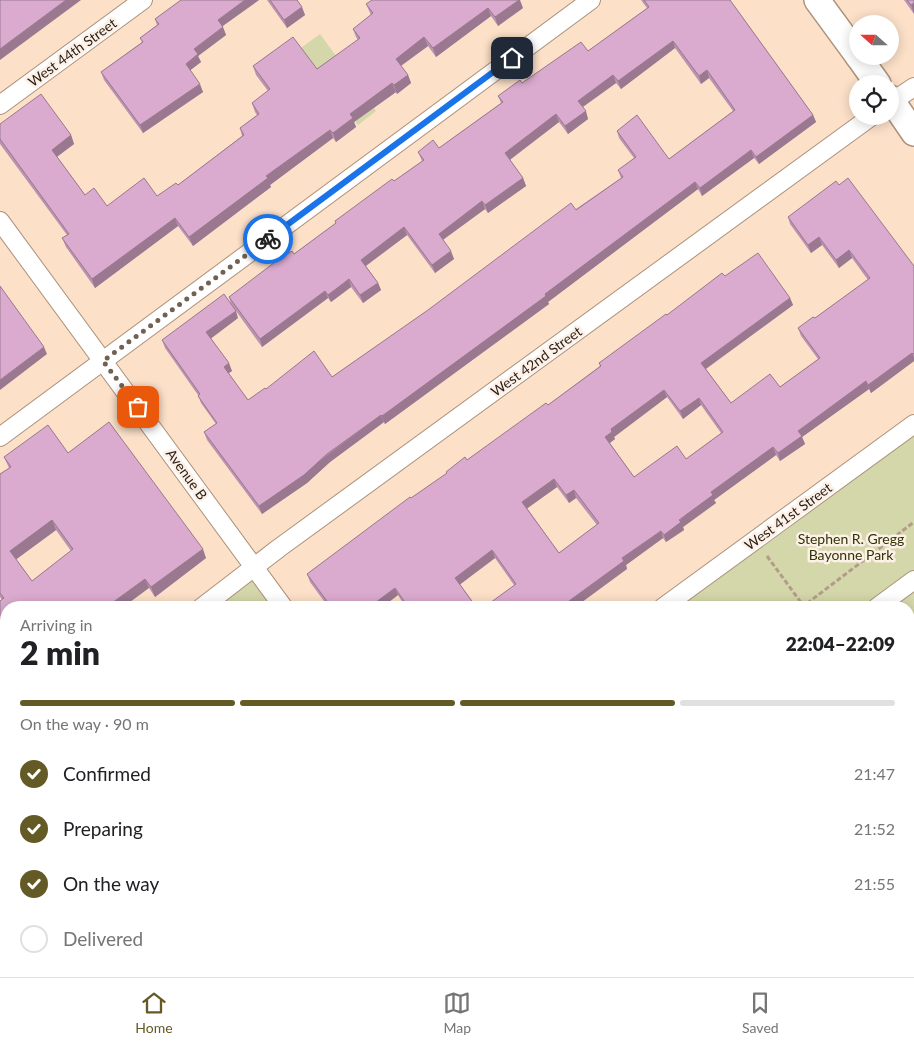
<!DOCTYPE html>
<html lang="en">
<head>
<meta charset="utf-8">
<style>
  :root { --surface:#fff; --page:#f2f2f2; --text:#202124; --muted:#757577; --line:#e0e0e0; --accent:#645a26 }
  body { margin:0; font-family:Lato,sans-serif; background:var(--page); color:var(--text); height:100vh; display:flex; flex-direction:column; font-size:19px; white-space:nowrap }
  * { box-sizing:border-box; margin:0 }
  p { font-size:16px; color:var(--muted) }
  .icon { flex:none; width:28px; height:28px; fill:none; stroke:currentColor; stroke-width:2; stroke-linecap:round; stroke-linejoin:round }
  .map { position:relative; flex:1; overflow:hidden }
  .sheet { position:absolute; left:0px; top:601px; width:915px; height:376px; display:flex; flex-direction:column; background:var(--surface); border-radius:20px 20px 0 0; box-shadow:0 2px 12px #0003 }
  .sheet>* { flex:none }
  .needle { width:32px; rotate:291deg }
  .buttons { position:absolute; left:849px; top:15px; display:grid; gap:10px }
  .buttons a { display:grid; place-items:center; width:50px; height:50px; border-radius:50%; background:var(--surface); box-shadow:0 2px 12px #0003; font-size:25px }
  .pin { position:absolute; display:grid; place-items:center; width:42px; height:42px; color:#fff; margin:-21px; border-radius:10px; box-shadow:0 2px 8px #0006 }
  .courier { position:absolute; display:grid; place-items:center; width:50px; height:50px; margin:-25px; border:4px solid #1a73e8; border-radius:50%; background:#fff; color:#222; box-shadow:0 1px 6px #0007 }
  .summary em { font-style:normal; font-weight:800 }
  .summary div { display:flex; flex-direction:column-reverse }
  .summary { display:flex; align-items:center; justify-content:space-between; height:85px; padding:0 20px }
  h1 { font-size:32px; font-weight:800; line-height:38px }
  .bar { display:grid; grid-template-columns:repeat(4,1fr); gap:8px 5px; align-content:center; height:60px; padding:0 20px }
  .bar i { height:6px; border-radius:4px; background:var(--line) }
  .bar .current { background:var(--accent) }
  .bar p { grid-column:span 4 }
  ol { padding:0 20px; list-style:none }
  li { display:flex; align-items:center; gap:15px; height:55px }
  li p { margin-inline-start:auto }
  li .icon { padding:5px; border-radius:50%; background:var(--accent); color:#fff; stroke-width:4 }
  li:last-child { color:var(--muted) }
  li i { width:28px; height:28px; border:2px solid var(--line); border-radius:50% }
  .menu { display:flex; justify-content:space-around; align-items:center; height:70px; border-top:1px solid var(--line); background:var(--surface); font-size:14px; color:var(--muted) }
  .menu a { display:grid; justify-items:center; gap:2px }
  .menu .current { color:var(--accent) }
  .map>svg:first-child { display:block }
  .green { fill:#d3d7a9 }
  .water { fill:#8cb9df }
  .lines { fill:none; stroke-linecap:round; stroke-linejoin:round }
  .street-casing { stroke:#ac927c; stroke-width:20 }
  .secondary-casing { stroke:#ac927c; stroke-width:28 }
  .primary-casing { stroke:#ac927c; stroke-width:30 }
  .path { stroke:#b39d8a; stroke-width:3; stroke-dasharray:5 2.5; stroke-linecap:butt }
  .street { stroke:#fff; stroke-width:18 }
  .secondary { stroke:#fff; stroke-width:25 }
  .primary { stroke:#fff; stroke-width:28 }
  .wall { fill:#bb93b1; fill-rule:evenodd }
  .shaded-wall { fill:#997890 }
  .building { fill:#daabce; stroke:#997890; fill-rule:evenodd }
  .done { stroke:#716152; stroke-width:5; stroke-dasharray:0 9 }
  .route { stroke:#1a73e8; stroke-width:6 }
  .labels { text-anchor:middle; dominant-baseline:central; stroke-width:5; stroke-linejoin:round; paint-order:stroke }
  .street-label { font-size:14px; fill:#261c13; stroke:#fcf0e7 }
  .park-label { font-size:14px; fill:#323408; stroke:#fcf0e7 }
</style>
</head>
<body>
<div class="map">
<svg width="914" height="977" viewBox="0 0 914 977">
  <rect width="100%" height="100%" fill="#fce0c8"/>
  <g class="green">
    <polygon points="320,34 376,111 358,125 301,48"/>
    <polygon points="914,423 914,748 909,752 909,608 660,608"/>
    <polygon points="260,574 285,608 214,608"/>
    <polygon points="6,762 6,971 610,971 602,977 0,977 0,767"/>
  </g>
  <polygon class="water" points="366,971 396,971 388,977 358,977"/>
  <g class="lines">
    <g class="street-casing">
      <g id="street">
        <polyline points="890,103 914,87"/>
        <polyline points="0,105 143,0"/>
        <polyline points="0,221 284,608"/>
        <polyline points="0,437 591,0"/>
        <polyline points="201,608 279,548 872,116"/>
        <polyline points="662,608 914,424"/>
        <polyline points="876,608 914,580"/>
        <polyline points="909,752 914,748"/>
        <polyline points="0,764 6,759"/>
        <polyline points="550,971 554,977"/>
        <polyline points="302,977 310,971"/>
        <polyline points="439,977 446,971"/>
        <polyline points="602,977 610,971"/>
      </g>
    </g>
    <g class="secondary-casing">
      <g id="secondary">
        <polyline points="817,0 858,56"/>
        <polyline points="858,56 878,84"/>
        <polyline points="890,98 914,133"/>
      </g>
    </g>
    <g class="primary-casing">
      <g id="primary">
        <polyline points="0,916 6,924"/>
        <polyline points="45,971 50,977"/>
      </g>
    </g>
    <g class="path">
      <polyline points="767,556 805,608"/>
      <polyline points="801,608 914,522"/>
      <polyline points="909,644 914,640"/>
      <polyline points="235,977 243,971"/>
      <polyline points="505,977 513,971"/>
      <polyline points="515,977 516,971"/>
    </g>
    <use href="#street" class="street"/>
    <use href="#secondary" class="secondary"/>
    <use href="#primary" class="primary"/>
  </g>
  <g class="wall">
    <polygon points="181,0 259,0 222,26 226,35 198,56 201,62 190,70 203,92 143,133 104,80 101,72 142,42 140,38 157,25 155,19"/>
    <polygon points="267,0 297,0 305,15 287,28"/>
    <polygon points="641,0 730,0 813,115 816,122 759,164 754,158 702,196 698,189 548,302 549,304 385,424 384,422 330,462 307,483 262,514 207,440 204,432 216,424 201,403 198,395 165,348 162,340 238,318 211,338 232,371 228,373 248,400 266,389 332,377 621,178 618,170 634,158 619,138 617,131 669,159 733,111 709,78 701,84 675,48 621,89 616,83 583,107 588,119 568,134 559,122 510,160 523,178 526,186 488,213 485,209 443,240 454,259 435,273 407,235 366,266 378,283 381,290 363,303 351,287 331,302 328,298 262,347 231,304 229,297 294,254 336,223 335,221 394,181 422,161 418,152 439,148 501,103 498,96 522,83 588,51 647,8"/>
    <polygon points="904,0 914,0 914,14"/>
    <polygon points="366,4 523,8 498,26 491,16 436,57 428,46 401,66 408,75 411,83 397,94 396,92 354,122 356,127 336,142 333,138 270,185 271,187 193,246 178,226 95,288 66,247 62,238 67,235 0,144 0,124 71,135 74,144 57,157 85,195 107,206 157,196 178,185 242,136 240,128 257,115 255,112 252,103 268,91 256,75 253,66 317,69 358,40 356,37 353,29 371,15"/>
    <path d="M839 185 914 266V361L871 393 869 389 802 437 805 444 780 461 776 455 714 500 716 503 683 527 684 530 666 542 663 538 626 565 627 569 514 585 495 558 460 584 477 608H406L398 595 381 608H329L310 582 307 574 411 498 548 405 600 366 599 363 667 315 725 276 790 298 793 305 706 369 731 403 780 387 818 359 801 336 798 328 815 318 868 280 852 258 839 268 822 245 811 253 790 224 788 217ZM667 397 683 419 701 405 721 433 686 459 634 477 610 443 615 439 614 437ZM557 487 569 503 576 498 597 525 559 553 527 508Z"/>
    <path d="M68 453 206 558 155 597 149 588 6 608V671L0 663V601L2 600 0 597V474L9 468 4 457ZM56 530 71 551 32 581 16 559Z"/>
    <polygon points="838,971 909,971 914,977 842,977"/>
  </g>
  <g class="shaded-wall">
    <polygon points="66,0 81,0 0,60 0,49"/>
    <polygon points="245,0 259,0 220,28 218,20"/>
    <polygon points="519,0 520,0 523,8 498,26 495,17"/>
    <polygon points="914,3 914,14 911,5"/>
    <polygon points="302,7 305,15 287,28 284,20"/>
    <polygon points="488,8 491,16 436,57 433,48"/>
    <polygon points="223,27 226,35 198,56 201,62 188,72 186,64 194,49"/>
    <polygon points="424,37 428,46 399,67 396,59"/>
    <polygon points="673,41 675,48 621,89 618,81"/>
    <polygon points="707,70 709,78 701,84 699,76"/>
    <polygon points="408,75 411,83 397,94 394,85"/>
    <polygon points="613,75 616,83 581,108 578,101"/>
    <polygon points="392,83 396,92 354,122 356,127 336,142 333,133 350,114"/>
    <polygon points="200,84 203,92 143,133 140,125"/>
    <polygon points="586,111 588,119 568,134 565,126"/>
    <polygon points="556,114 559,122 508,161 505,153"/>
    <polygon points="813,115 816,122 759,164 756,157"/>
    <polygon points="330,130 333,138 270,185 271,187 193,246 189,237 266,176"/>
    <polygon points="71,135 74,144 55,158 52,150"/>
    <polygon points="751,150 754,158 702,196 700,188"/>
    <polygon points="523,178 526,186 488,213 485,205"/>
    <polygon points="695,182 698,189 548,302 549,304 385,424 382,416"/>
    <polygon points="482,201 485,209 441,241 439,234"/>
    <polygon points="175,218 178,226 95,288 92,279"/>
    <polygon points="404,227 407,235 364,267 361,260"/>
    <polygon points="819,237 822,245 811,253 808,245"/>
    <polygon points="849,250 852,258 839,268 836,260"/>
    <polygon points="451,251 454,259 435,273 432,265"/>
    <polygon points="349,279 351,287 331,302 328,295"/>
    <polygon points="378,283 381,290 363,303 360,295"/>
    <polygon points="325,291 328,298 262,347 260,339"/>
    <polygon points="790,298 793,305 704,370 701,363"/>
    <polygon points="236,311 238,318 209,340 206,332"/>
    <polygon points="44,347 47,354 0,390 0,380"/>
    <polygon points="912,353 914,358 914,361 871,393 868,385"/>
    <polygon points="229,363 232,371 226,375 224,367"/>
    <polygon points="866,381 869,389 802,437 805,444 780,461 778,453 798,431"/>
    <polygon points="664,390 667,397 614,437 615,439 608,444 605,437 611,429"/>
    <polygon points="699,398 701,405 683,419 680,411"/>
    <polygon points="381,415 384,422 330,462 307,483 262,514 259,506"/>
    <polygon points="773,447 776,455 714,500 716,503 683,527 684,530 666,542 664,535 711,492"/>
    <polygon points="554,479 557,487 525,510 522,502"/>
    <polygon points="574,490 576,498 569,503 566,495"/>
    <polygon points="52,520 56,530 14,561 10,551"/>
    <polygon points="661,531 663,538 626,565 627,569 574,608 563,608 569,601 622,558"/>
    <polygon points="203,549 206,558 155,597 151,587"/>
    <polygon points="492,550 495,558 458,586 455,578"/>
    <polygon points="145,579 149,588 122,608 105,608"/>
    <polygon points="395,588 398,595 381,608 368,608"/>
    <polygon points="914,894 914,904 909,908 909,898"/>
    <polygon points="755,971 768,971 760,977 747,977"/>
  </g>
  <g class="building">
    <polygon points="0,0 66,0 0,49"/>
    <polygon points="181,0 245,0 218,20 223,27 194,49 198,54 186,64 200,84 140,125 101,72 143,42 140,38 159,24 155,19"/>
    <polygon points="270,0 297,0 302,7 284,20"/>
    <polygon points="372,0 519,0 495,17 488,8 433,48 424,37 396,59 408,75 394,85 392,83 350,114 353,118 333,133 330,130 266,176 268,178 189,237 175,218 92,279 62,238 69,234 0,139 0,124 41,94 71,135 52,150 85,195 94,188 107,206 144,178 157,196 176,183 178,185 244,135 240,128 259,114 252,103 270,89 253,66 293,37 317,69 360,38 353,29 373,13 366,4"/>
    <polygon points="644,0 730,0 813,115 756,157 751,150 700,188 695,182 545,294 546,296 382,416 381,415 327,454 304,475 259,506 204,432 217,423 198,396 200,394 162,340 224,294 236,311 206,332 229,363 224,367 248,400 265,388 266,389 314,351 332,377 428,310 571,203 576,210 623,177 618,170 636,157 617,131 637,115 669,159 735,110 707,70 699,76 673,41 618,81 613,75 578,101 586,111 565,126 556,114 505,153 523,178 485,205 482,201 439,234 451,251 432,265 404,227 361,260 378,283 360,295 349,279 328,295 325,291 260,339 229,297 279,259 292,251 294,254 336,223 335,221 392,179 394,181 424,160 418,152 433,140 439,148 503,102 498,96 520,80 522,83 581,42 588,51 649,7"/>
    <polygon points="907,0 914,0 914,3 911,5"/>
    <path d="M848 178 914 266V353L913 354 912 353 868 385 866 381 798 431 802 436 778 453 773 447 711 492 713 495 679 520 681 522 664 535 661 531 622 558 624 561 569 601 570 603 563 608H483L516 584 492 550 455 578 477 608H409L395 588 368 608H332L307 574 410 497 411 498 447 473 446 472 465 457 467 460 546 403 548 405 601 366 599 363 666 314 667 315 722 273 725 276 758 253 790 298 701 363 731 403 770 374 780 387 820 358 798 328 813 317 815 318 870 278 849 250 836 260 819 237 808 245 788 217 836 181 839 185ZM664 390 680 411 699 398 723 432 686 459 677 446 634 477 605 437 612 432 611 429ZM554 479 566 495 574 490 599 523 559 553 522 502Z"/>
    <polygon points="0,286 44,347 0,380"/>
    <path d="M109 422 203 549 151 587 145 579 105 608H6V666L0 658V601L4 598 0 593V474L11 467 4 457 48 425 68 453ZM52 520 73 549 32 581 10 551Z"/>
    <polygon points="914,796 914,894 909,898 909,800"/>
    <polygon points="914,962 914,977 844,977 841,971 909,971 909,965"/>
    <polygon points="665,971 755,971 747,977 657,977"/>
  </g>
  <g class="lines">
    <polyline class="done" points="138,407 103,361 268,239"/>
    <polyline class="route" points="268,239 512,58"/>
  </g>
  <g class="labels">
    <g class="street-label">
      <text transform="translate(72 52) rotate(-36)">West 44th Street</text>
      <text transform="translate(536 361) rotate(-36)">West 42nd Street</text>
      <text transform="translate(187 474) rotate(54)">Avenue B</text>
      <text transform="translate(788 516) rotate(-36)">West 41st Street</text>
    </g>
    <g class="park-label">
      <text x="851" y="538">Stephen R. Gregg<tspan x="851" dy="16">Bayonne Park</tspan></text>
    </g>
  </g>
</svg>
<div class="buttons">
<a><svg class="needle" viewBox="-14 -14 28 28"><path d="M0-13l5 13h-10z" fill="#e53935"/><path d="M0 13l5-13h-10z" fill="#757577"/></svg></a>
<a><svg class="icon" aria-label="locate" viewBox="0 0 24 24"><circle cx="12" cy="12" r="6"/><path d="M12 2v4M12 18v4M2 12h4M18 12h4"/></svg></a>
</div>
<div class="pin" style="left:138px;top:407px;background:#ea580c"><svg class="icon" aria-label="bag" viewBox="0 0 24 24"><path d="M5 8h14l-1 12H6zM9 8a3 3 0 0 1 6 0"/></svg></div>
<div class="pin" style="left:512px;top:58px;background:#1f2937"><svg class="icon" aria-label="home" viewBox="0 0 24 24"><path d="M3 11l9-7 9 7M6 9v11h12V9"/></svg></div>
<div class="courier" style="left:268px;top:239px"><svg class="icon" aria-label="bike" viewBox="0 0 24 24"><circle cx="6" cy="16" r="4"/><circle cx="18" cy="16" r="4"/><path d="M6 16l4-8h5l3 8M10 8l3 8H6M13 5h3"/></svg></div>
<section class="sheet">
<div class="summary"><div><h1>2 min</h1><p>Arriving in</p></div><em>22:04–22:09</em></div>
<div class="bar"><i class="current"></i><i class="current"></i><i class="current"></i><i></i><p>On the way · 90 m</p></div>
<ol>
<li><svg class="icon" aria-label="check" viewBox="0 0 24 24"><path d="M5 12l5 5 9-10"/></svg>Confirmed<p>21:47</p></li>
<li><svg class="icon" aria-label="check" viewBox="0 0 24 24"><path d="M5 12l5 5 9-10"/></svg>Preparing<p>21:52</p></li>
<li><svg class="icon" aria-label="check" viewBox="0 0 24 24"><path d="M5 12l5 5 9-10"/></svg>On the way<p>21:55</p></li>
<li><i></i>Delivered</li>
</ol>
</section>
</div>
<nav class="menu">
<a class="current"><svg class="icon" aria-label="home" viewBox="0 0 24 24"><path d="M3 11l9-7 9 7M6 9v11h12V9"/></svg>Home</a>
<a><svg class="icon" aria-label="map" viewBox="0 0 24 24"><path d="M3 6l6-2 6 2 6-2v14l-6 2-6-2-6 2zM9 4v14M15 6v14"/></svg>Map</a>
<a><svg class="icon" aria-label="saved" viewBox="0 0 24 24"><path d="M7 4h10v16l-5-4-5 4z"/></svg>Saved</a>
</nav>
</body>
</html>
